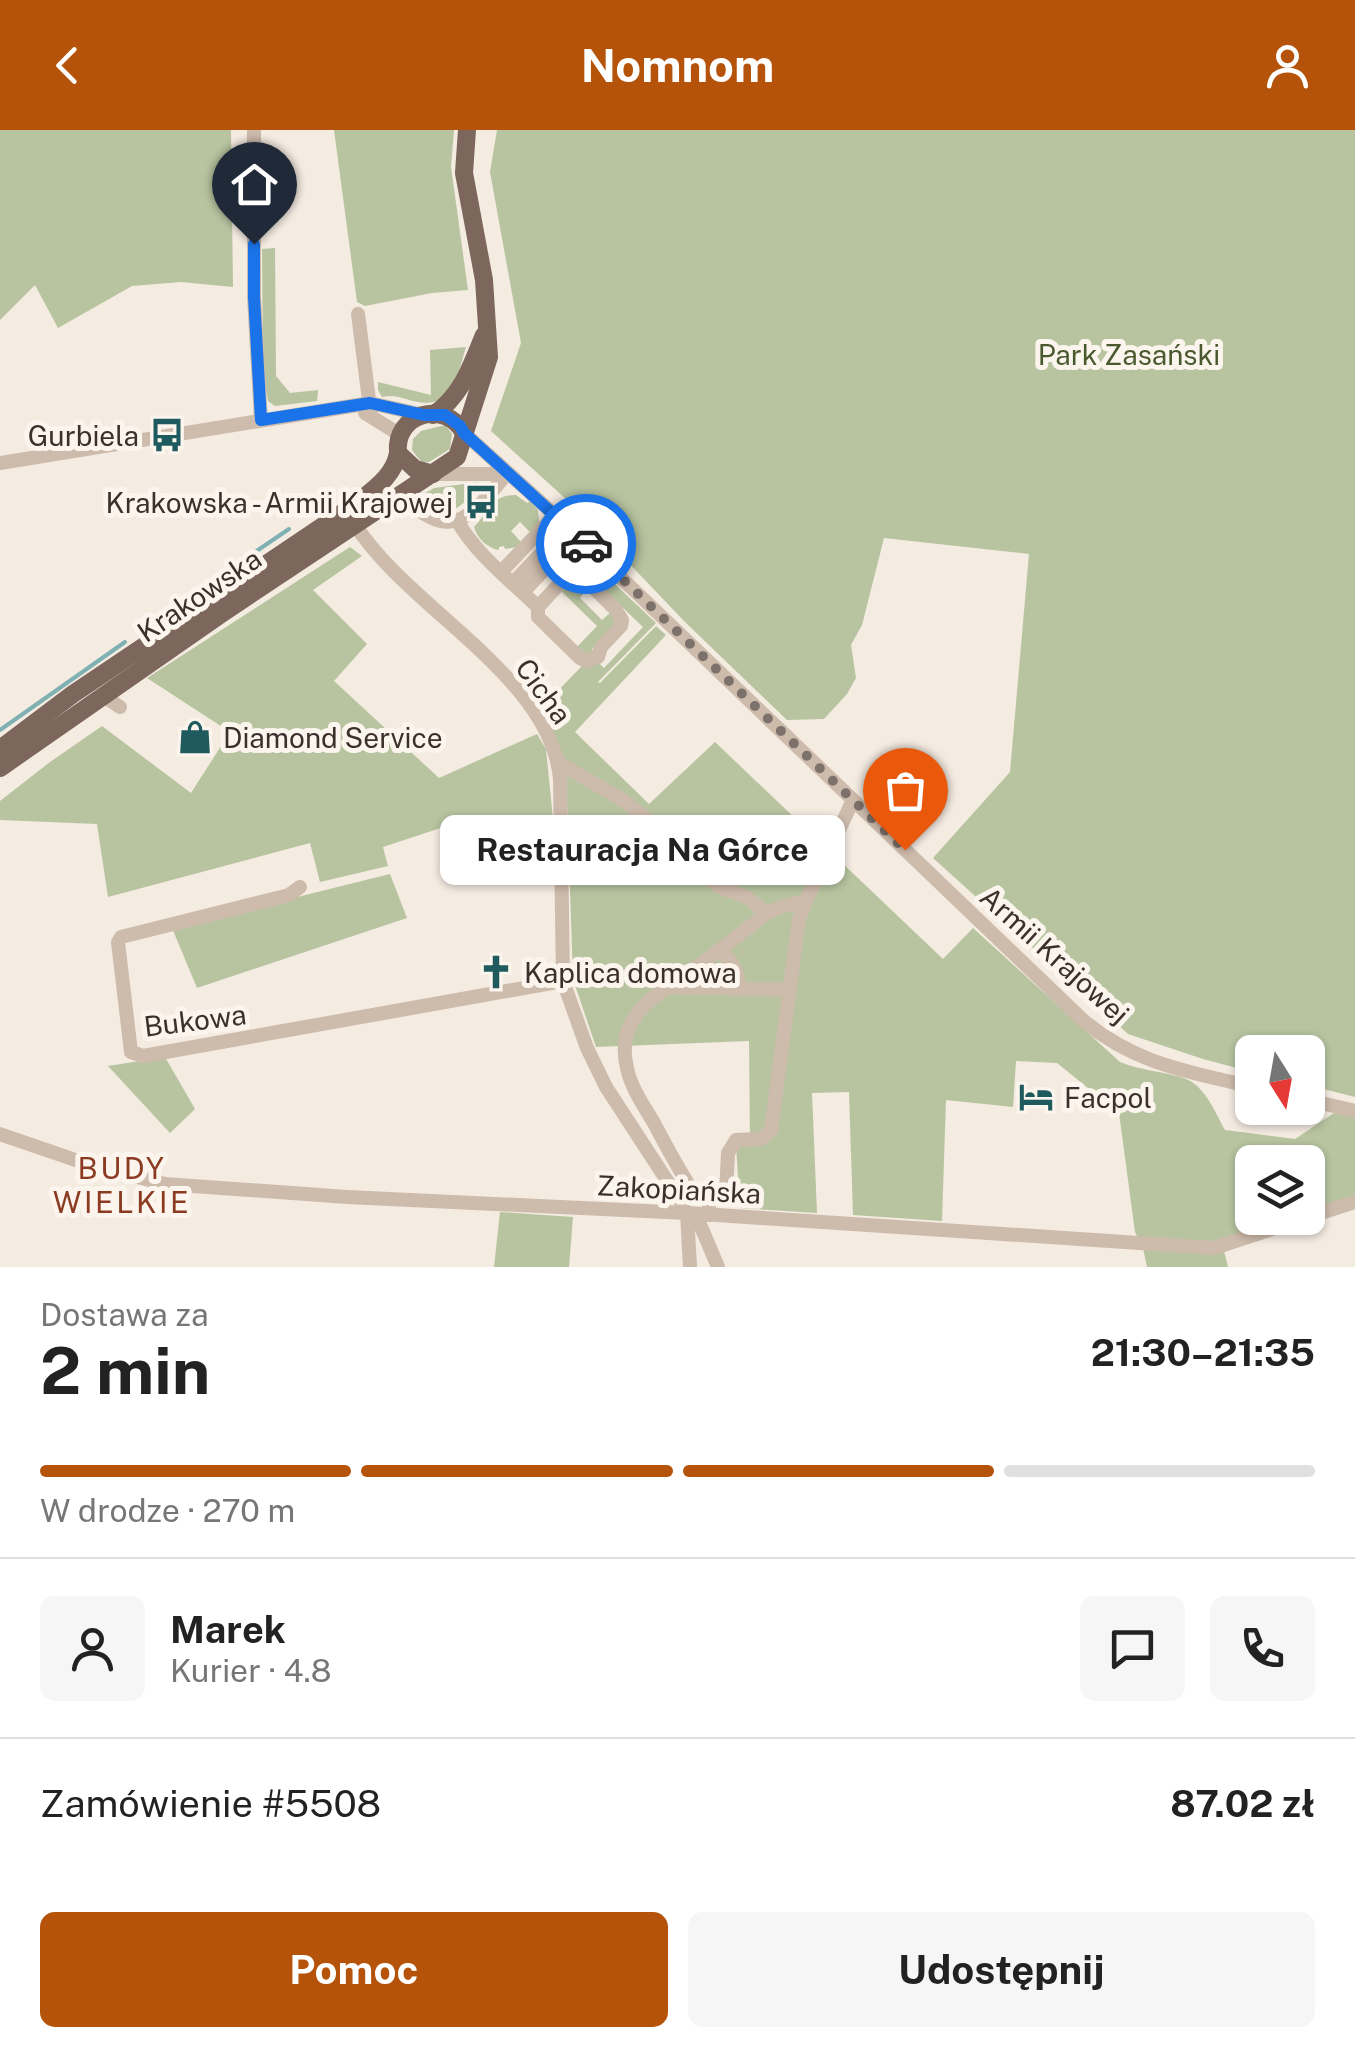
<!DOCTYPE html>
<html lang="pl">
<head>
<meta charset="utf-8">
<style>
  :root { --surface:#fff; --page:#f6f6f6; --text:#222; --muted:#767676; --line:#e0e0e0; --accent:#b45309 }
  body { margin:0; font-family:"Public Sans",sans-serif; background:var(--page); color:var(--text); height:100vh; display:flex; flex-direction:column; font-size:38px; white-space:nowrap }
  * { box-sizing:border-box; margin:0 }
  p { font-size:32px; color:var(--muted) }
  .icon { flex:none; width:55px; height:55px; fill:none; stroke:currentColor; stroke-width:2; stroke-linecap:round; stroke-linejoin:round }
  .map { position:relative; height:1137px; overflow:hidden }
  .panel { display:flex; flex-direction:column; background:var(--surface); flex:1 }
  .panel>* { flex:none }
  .needle { width:65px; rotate:169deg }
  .buttons { position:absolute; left:1235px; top:905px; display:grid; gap:20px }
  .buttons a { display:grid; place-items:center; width:90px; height:90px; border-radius:15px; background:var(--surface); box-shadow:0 2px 8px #0004; font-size:50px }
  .pin { position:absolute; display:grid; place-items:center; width:85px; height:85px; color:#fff; margin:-102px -42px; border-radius:50% 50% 50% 0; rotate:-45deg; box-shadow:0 0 10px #0007 }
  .pin .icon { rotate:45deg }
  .courier { position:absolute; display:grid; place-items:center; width:100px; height:100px; margin:-50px; border:8px solid #1a73e8; border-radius:50%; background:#fff; color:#222; box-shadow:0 2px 12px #0007 }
  .bubble { position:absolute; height:70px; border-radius:15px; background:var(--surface); box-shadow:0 2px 8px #0004; font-size:32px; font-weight:700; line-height:70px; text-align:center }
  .head em { font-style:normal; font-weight:700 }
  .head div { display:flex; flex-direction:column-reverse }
  .head { display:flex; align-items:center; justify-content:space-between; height:170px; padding:0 40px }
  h1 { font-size:65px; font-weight:700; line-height:75px }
  .bar { display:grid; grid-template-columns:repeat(4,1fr); gap:15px 10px; align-content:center; height:120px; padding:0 40px }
  .bar i { height:12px; border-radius:8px; background:var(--line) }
  .bar .current { background:var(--accent) }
  .bar p { grid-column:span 4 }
  .line { display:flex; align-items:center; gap:25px; padding:0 40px; border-top:2px solid var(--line) }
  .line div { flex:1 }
  .round { display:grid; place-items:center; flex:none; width:105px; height:105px; border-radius:15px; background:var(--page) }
  .action { display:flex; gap:20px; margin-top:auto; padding:20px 40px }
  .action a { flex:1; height:115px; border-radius:15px; background:var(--accent); color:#fff; font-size:40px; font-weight:700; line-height:115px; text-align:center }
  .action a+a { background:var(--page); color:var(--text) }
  header { display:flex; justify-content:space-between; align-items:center; height:130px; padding:0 40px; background:var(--accent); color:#fff; font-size:45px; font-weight:700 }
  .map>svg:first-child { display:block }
  .green { fill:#b8c4a0; fill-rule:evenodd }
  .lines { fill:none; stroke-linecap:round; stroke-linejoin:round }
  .stream { stroke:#7fb0b2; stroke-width:4 }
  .minor { stroke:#cdbbac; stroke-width:14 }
  .major { stroke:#7d675c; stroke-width:18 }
  .done { stroke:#7c716b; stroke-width:10; stroke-dasharray:0 18 }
  .route { stroke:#1a73e8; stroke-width:12 }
  .labels { text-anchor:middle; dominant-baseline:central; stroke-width:10; stroke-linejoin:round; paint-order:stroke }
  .park-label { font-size:28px; fill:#4a5a2e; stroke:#fbf5ee }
  .poi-label { font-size:28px; fill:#3b302b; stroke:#fbf5ee; text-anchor:start }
  .street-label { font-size:28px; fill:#3b302b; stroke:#fbf5ee }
  .neighbourhood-label { font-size:30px; letter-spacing:2.5px; fill:#8c3b22; stroke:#fbf5ee }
</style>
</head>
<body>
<header><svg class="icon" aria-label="back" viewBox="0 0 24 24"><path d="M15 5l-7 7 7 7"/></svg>Nomnom<svg class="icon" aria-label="person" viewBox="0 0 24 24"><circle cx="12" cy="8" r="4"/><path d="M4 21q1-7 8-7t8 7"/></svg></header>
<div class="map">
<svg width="1355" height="1137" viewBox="0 0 1355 1137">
  <rect width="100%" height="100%" fill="#f4ebe1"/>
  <g class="green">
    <polygon points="0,0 231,0 233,157 181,152 132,156 58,198 35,155 0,190"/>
    <polygon points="334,0 454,0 451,37 468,160 432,163 365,176 357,172"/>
    <polygon points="497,0 1355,0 1355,967 1308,955 1308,922 1252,922 1252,942 1203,929 1128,904 933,728 1010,642 1029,424 884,408 862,495 851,515 856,548 847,564 824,589 787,590 685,492 577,379 491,301 521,213 490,42"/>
    <polygon points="275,118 276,246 290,263 318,260 317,271 275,276 268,271 263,239 262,119"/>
    <path d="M466 217C457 246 453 281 413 271 402 268 394 264 382 267L378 260V252L431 265 430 220Z"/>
    <polygon points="441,296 446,296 452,304 450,319 429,332 422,333 412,320 413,309 421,301"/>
    <path d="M479 352C459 384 451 387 419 367L434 358Z"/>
    <path d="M516 365 527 373 530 371 538 380 539 392 530 402 520 392 511 401 521 412 517 417 505 419 504 416 499 417V420C487 418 477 408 474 397L485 384 487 385 494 377 493 374C499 367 506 365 516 365Z"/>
    <polygon points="350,417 362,426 313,460 367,514 334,551 439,648 537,604 546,619 553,689 506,685 474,687 383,717 388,736 320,752 310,713 108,767 97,694 0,690 0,671 50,632 102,596 191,663 230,602 147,548"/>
    <path d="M598 438 656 493 598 552 600 553 656 496 666 505 575 602 649 674 715 612 943 829 973 798 1120 932C1140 941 1179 943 1192 952 1208 963 1216 984 1225 1000L1295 1009 1337 981 1355 988V1076L1224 1121 1228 1137H1147L1143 1118 1135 1102 1119 983 1057 933 1016 931 1013 977 946 970 942 1091 853 1085 849 962 812 963 817 1083 740 1078 736 1016 750 1015 749 911 596 917 573 849 566 640 544 575 582 536 599 533 604 538 643 497 593 449 592 442ZM1252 1032H1308V1088H1252Z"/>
    <polygon points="575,445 579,448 578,452 586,460 580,468 602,490 610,483 615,489 614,494 592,519 595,523 590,527 577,517 597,496 562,462"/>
    <polygon points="390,744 407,788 197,858 172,798"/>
    <polygon points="165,927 195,979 170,1003 108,936"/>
    <polygon points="500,1082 573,1087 569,1137 494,1137"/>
  </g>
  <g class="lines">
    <g class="stream">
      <polyline points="208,454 289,399"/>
      <polyline points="144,498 189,467"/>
      <polyline points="0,600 125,512"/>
    </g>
    <g class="minor">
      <polyline points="254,0 254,167 261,290"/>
      <polyline points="358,184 371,286"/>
      <polyline points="365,283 399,304"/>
      <path d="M464 303 567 396 1085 892C1138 935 1188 941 1252 957"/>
      <polyline points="0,333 370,273 424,285"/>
      <polyline points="433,344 507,344"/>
      <path d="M387 372C412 375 411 377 432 388 465 404 487 365 507 344"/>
      <path d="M458 392C477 425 510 450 538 477V487L580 528 586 531 598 527 601 517 621 496 622 490 616 480 586 450 577 435 591 419"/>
      <path d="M354 393C408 479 551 546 560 649L563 851 587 918 606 957 683 1075V1083"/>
      <polyline points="501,442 555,385"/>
      <polyline points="513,453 567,396"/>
      <polyline points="523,462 577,406"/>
      <polyline points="538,477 577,435"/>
      <polyline points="102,565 120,577"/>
      <polyline points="559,633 621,669 646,688 719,757 746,767 767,783"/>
      <polyline points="300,757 289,765 121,807 118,812 131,922 143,926 563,851"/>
      <path d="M719 820C733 832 739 840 739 859"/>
      <polyline points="666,857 790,860"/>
      <polyline points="1308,970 1355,981"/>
      <polyline points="0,1004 87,1034 165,1054 347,1067 687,1083 1214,1118 1355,1072"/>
      <polyline points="709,1063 726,1063 728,1023 736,1010 761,1009 771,1000 799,789 806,771"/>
      <polyline points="687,1083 690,1137"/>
      <polyline points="699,1084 699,1092 718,1137"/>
      <path d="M709 1085V1063L692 1060C678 1038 666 1016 654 993 644 976 631 958 627 938 614 885 658 864 694 839 719 821 743 802 767 783L780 777 806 771 853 670"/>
    </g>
    <g class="major">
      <path d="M433 285C462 266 471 236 484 205"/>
      <path d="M433 344 415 339 398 323C394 283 445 269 464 303"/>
      <path d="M0 619 73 564 357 373C374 359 394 346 398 323"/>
      <polyline points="0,638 221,484 457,327 489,227 484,150 464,43 467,0"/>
    </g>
  </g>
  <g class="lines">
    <polyline class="done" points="586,414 905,720"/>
    <polyline class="route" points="254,114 254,167 261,290 370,273 424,285 445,285 460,296 464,303 586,414"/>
  </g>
  <defs>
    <g id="bus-bare" transform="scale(2.7)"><path d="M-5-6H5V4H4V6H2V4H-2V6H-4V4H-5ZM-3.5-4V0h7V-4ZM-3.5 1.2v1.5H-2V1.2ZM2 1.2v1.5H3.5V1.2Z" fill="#1f5a5e" stroke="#fbf5ee" stroke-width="2.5" paint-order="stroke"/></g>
    <g id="shop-bare" transform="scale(2.7)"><path d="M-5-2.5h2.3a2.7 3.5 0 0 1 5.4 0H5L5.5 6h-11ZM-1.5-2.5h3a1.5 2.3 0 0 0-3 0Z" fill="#1f5a5e" stroke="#fbf5ee" stroke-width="2.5" paint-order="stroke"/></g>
    <g id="church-bare" transform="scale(2.7)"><path d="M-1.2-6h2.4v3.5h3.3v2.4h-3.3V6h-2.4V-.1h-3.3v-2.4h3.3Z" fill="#1f5a5e" stroke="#fbf5ee" stroke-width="2.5" paint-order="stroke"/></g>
    <g id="hotel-bare" transform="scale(2.7)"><path d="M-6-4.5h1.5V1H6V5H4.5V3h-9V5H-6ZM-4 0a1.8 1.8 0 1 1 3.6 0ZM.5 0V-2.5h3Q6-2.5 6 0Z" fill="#1f5a5e" stroke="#fbf5ee" stroke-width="2.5" paint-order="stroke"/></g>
  </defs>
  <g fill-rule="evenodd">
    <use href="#bus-bare" x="167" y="305"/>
    <use href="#bus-bare" x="481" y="372"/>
    <use href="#shop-bare" x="195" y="607"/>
    <use href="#church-bare" x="496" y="842"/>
    <use href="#hotel-bare" x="1036" y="967"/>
  </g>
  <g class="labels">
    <g class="park-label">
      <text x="1129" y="224">Park Zasański</text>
    </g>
    <g class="poi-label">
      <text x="139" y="305" text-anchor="end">Gurbiela</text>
      <text x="453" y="372" text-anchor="end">Krakowska - Armii Krajowej</text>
      <text x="223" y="607">Diamond Service</text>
      <text x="524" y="842">Kaplica domowa</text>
      <text x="1064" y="967">Facpol</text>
    </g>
    <g class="street-label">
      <text transform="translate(199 465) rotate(-34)">Krakowska</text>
      <text transform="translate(544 561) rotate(54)">Cicha</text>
      <text transform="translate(1055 825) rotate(42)">Armii Krajowej</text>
      <text transform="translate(195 890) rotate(-7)">Bukowa</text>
      <text transform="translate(679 1059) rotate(3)">Zakopiańska</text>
    </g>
    <g class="neighbourhood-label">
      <text x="122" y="1038">BUDY<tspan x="122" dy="34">WIELKIE</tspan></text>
    </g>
  </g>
</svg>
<div class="buttons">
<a><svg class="needle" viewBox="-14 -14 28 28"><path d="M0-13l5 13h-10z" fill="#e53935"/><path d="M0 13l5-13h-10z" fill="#767676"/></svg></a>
<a><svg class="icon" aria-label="layers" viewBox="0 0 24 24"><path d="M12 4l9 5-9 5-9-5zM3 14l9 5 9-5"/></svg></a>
</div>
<div class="pin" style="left:905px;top:720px;background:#ea580c"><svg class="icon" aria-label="bag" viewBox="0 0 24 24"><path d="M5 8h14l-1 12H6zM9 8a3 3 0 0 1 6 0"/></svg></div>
<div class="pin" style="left:254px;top:114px;background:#1f2937"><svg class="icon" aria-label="home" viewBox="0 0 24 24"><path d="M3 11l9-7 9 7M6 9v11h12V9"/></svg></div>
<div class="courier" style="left:586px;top:414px"><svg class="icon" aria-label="car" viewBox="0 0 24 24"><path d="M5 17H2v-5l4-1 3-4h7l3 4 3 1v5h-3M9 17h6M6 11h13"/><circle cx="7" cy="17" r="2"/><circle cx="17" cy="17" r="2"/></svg></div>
<div class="bubble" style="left:440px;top:685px;width:405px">Restauracja Na Górce</div>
</div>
<section class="panel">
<div class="head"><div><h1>2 min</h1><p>Dostawa za</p></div><em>21:30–21:35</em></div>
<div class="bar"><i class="current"></i><i class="current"></i><i class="current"></i><i></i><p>W drodze · 270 m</p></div>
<div class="line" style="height:180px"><a class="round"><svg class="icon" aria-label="person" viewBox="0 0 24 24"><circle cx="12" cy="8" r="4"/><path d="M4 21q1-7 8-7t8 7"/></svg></a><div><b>Marek</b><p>Kurier · 4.8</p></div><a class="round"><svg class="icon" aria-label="chat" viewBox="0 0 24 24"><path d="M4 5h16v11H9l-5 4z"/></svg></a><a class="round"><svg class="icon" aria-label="phone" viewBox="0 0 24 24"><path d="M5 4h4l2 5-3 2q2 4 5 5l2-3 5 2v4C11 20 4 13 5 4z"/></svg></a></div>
<div class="line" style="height:130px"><div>Zamówienie #5508</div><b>87.02 zł</b></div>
<div class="action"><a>Pomoc</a><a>Udostępnij</a></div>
</section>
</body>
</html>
